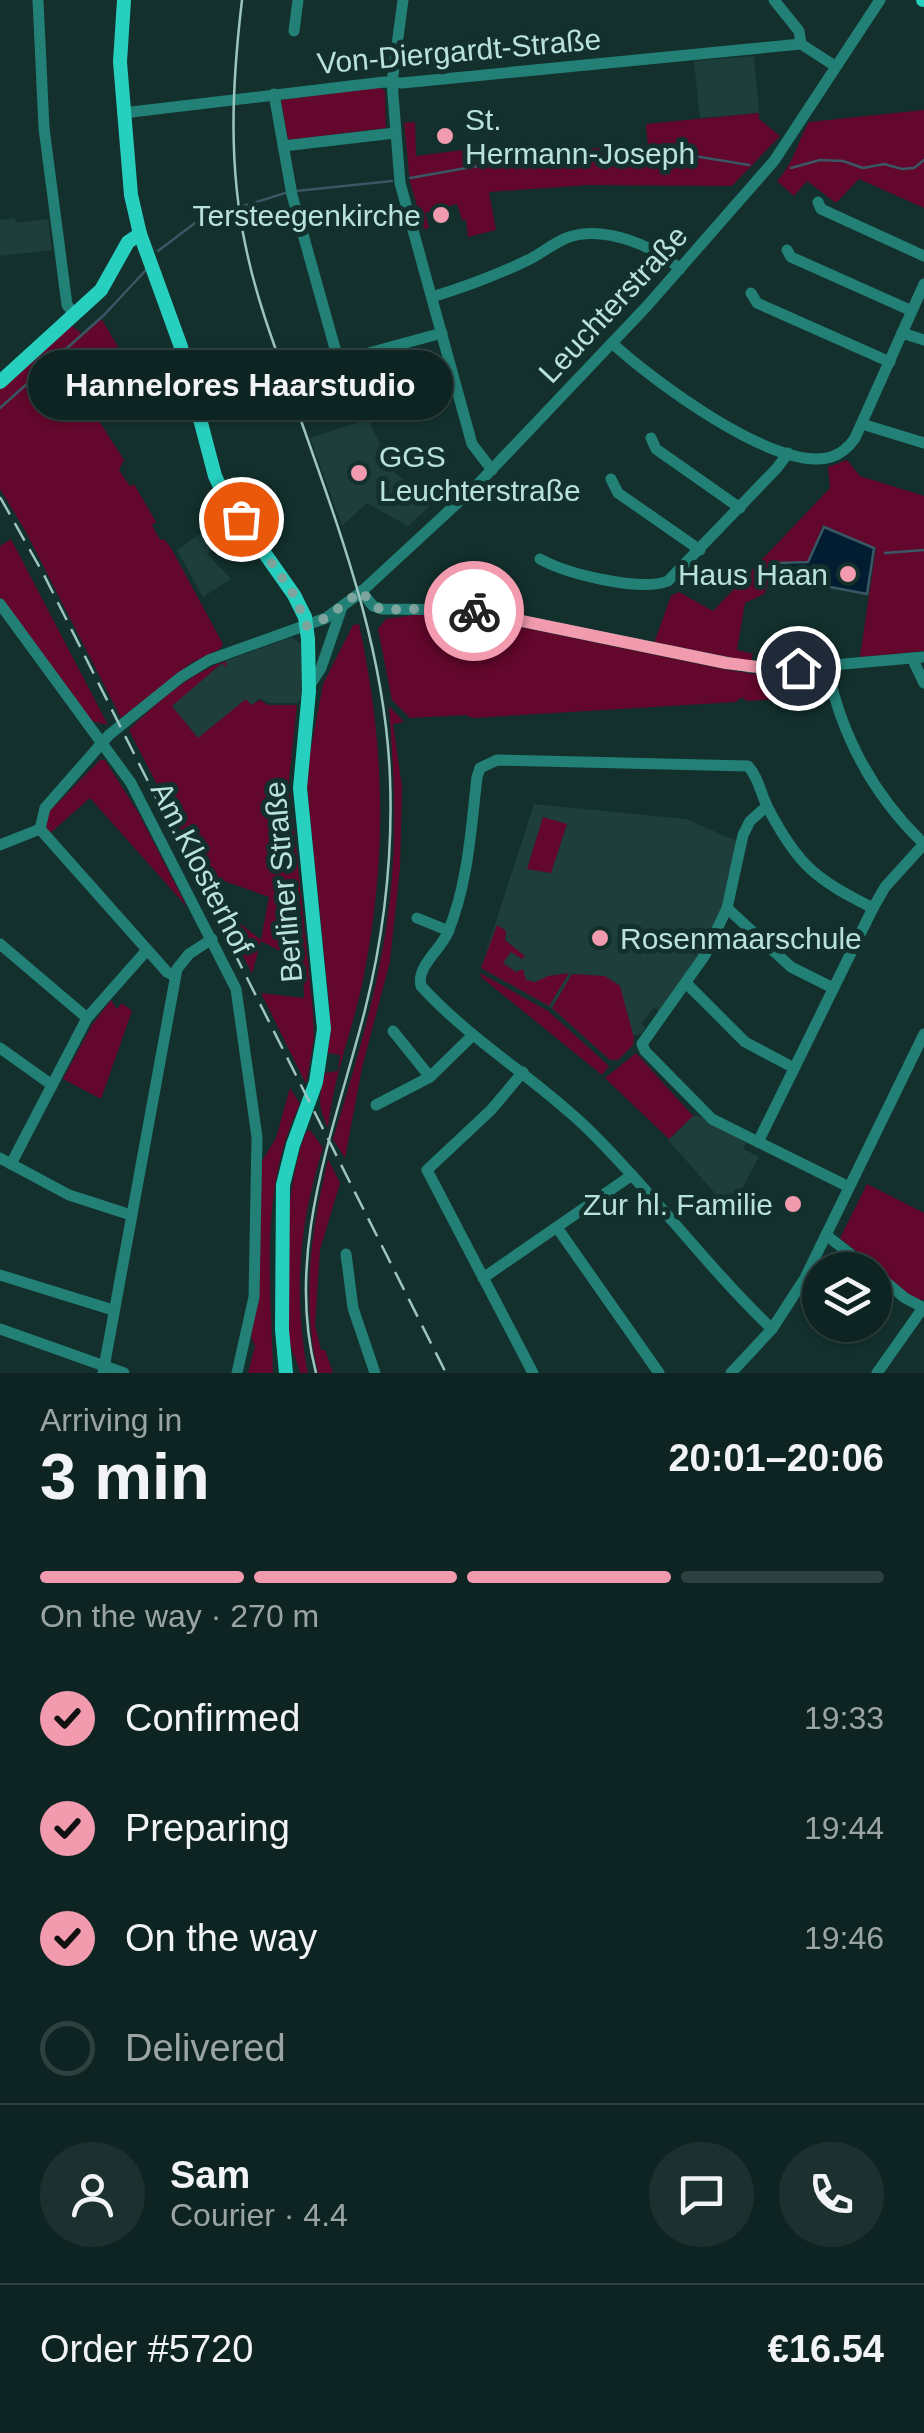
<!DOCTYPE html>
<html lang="en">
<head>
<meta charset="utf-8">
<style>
  :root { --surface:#0e2422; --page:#1c302f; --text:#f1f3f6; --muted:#9ba4a5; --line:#2e4140; --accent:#f29aae }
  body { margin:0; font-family:Helvetica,sans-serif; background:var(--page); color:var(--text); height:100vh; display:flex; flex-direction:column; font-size:38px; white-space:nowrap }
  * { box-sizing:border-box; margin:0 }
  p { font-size:32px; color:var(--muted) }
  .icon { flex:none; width:55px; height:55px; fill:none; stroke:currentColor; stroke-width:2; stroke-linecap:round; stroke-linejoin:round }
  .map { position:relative; height:1373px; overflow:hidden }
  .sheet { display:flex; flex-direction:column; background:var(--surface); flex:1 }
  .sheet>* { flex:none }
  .controls { position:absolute; left:802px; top:1252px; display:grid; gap:20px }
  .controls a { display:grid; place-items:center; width:90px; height:90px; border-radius:50%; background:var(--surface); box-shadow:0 2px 8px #0004,0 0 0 2px var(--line); font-size:50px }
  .pin { position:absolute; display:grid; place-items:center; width:85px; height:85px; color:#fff; margin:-42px; border:5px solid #fff; border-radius:50%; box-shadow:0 2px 10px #0007 }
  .courier { position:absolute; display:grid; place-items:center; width:100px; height:100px; margin:-50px; border:8px solid #f29aae; border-radius:50%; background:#fff; color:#222; box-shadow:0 2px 12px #0007 }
  .bubble { position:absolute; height:70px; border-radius:35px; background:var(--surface); box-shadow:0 2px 8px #0004,0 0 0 2px var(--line); font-size:32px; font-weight:800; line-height:70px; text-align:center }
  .overview em { font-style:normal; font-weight:800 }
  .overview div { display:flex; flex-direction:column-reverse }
  .overview { display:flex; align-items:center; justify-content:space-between; height:170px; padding:0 40px }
  h1 { font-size:65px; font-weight:800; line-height:75px }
  .bar { display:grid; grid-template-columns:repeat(4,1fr); gap:15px 10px; align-content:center; height:120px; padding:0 40px }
  .bar i { height:12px; border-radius:8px; background:var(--line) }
  .bar .current { background:var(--accent) }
  .bar p { grid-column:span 4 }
  .line { display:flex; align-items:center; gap:25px; padding:0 40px; border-top:2px solid var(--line) }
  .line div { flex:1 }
  .round { display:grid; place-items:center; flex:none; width:105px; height:105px; border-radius:52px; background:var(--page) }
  ol { padding:0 40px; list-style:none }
  li { display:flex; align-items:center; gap:30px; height:110px }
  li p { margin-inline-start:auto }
  li .icon { padding:10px; border-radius:50%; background:var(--accent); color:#111; stroke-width:4 }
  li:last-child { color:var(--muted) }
  li i { width:55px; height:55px; border:5px solid var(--line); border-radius:50% }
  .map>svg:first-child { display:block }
  .built { fill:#1d3e3a }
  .green { fill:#63072c }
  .water { fill:#021c31; stroke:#395764; stroke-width:2.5 }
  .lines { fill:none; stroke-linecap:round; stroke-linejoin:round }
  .stream { stroke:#395764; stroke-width:2.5 }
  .minor { stroke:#228076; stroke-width:11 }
  .major { stroke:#27cfbf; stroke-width:14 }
  .tram { stroke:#9dc5bf; stroke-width:2.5 }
  .rail { stroke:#9dc5bf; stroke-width:2.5; stroke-dasharray:20 10; stroke-linecap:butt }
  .done { stroke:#7ea49e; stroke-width:10; stroke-dasharray:0 18 }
  .route { stroke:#f29aae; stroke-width:12 }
  .poi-dot { fill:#f29aae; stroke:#13302d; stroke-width:4 }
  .labels { text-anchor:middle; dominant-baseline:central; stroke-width:10; stroke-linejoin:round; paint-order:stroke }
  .street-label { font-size:30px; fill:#b8e2db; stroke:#13302d }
  .poi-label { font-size:30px; fill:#b8e2db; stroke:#13302d; text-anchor:start }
</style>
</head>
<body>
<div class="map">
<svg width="924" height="1373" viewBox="0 0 924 1373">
  <rect width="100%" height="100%" fill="#13302d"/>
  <g class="built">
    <polygon points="754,56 759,113 700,118 694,61"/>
    <polygon points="15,218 16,223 48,219 52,250 0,256 0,220"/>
    <polygon points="368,419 383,451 374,456 417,490 431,505 408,526 367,503 342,526 310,438"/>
    <polygon points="225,516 239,532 207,554 231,579 203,597 177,550"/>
    <polygon points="292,637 301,644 302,697 298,703 269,703 260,698 197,751 163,712 225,661"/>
    <polygon points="534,804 686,819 737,841 719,915 702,951 660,1012 654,1007 641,1023 646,1028 641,1034 634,1035 633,1045 618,1060 610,1060 550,1007 481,968"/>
    <polygon points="693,1116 699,1116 746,1143 743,1149 759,1157 730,1210 668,1140"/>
  </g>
  <g class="green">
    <polygon points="379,87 385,91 386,128 288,140 281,100"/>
    <path d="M924 110V208L859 179 836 203 807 181 794 196 777 181C794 163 797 143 809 122Z"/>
    <polygon points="759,113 759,119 780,136 732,186 588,185 489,192 496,230 468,237 466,220 462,220 457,204 425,213 429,228 424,229 410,182 404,123 415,122 416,156 463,150 465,164 599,148 600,152 612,154 612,147 648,148 646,124"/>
    <polygon points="101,318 118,347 99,354 74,382 124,460 119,470 130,486 134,484 156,522 152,525 160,540 164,539 171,548 223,644 220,649 191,663 121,718 26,532 0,489 0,388 71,325 83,335"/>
    <polygon points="847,460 860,476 924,496 924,651 860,657 876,548 823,525 808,561 777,562 764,594 745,603 737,650 753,654 751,662 654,643 671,596 679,592 713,611 830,488 828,467"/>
    <polygon points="11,539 108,725 91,721 0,597 0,546"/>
    <polygon points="429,613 451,613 727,670 763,675 789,674 780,699 746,701 742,697 736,702 472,718 466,715 410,718 392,700 378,629 386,619"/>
    <path d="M359 624C385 746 388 856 363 980 353 1029 333 1078 328 1128 317 1104 319 1098 325 1073L338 1071 340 1055 328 1053 330 1011 306 776 323 684 350 631 353 625Z"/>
    <path d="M225 661 227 668 222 663 172 706 198 738 246 699 251 705 260 700 268 705H297L289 779 313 1012 314 1038 306 1084 261 993 304 998 303 963 261 941 252 974 219 907 261 940 269 897 213 877H204L129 730C157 702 188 675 225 661Z"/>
    <path d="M389 706 404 722 393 724 402 787 400 867 390 961 362 1068 345 1158 333 1139C359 1054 386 964 392 876 397 818 393 763 389 706Z"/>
    <polygon points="100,760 105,760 139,814 187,907 90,798 49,834 46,828 49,812"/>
    <polygon points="543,817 567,824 551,873 527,869"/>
    <polygon points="497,925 506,931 505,940 525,956 522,959 511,952 503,963 516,972 523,969 526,980 535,982 548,976 569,973 549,1006 481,968"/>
    <polygon points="480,973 548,1011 609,1066 602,1075 481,977"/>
    <polygon points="572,974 605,976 620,986 634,1038 633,1045 618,1060 610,1060 552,1008"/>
    <polygon points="111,1000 117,1009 122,1003 132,1011 101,1099 63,1079 92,1025"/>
    <polygon points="636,1053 693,1116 669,1139 605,1078"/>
    <path d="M290 1088 300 1104C259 1187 271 1283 273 1373H248L255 1346 251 1337 259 1287 262 1161 276 1138Z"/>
    <path d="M310 1130 323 1148C299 1223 293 1295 308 1373H300C298 1362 292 1354 290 1343 283 1282 284 1189 306 1132Z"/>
    <path d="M328 1159 340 1183 320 1250 315 1325 321 1350H325L333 1373H318C301 1299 311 1232 328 1159Z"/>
    <polygon points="867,1184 924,1213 924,1300 915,1300 840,1238"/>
  </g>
  <polygon class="water" points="824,527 874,548 867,594 773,576 779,563 808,562"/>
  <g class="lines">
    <g class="stream">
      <polyline points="791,168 820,160 843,161 863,168 884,164 902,169 914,168 924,160"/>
      <polyline points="410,178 506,161 553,157 633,156 663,159 676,153 749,165"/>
      <polyline points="296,191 392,181"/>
      <polyline points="158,251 199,220 285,193"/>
      <polyline points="0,408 104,315 146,270"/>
      <polyline points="885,553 924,550"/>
    </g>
    <g class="minor">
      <polyline points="38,0 44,128 67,305 75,315"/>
      <polyline points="403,0 392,82 400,183 472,444 492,470"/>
      <polyline points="774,0 799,31 801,44 835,66"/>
      <polyline points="294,31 298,0"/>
      <polyline points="274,94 292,195 336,352 354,357 442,333"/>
      <polyline points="123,113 384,82 402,83 801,44"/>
      <polyline points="283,146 395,133"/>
      <polyline points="818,202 821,209 924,256"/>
      <polyline points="787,250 791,257 912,311"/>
      <polyline points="751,293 757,303 890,362"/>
      <path d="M432 297C465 287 497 275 528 260 542 253 555 242 569 237 605 225 654 246 680 269"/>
      <polyline points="902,333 924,340"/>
      <path d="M612 343C651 379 777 474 831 457 841 454 849 447 855 438L924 284"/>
      <polyline points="862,424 924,443"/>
      <polyline points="651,438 656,449 740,508"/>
      <polyline points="611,479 618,493 700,550"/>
      <path d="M540 559C567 574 640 592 668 581L777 468 788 453"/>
      <polyline points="361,591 373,606 382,609 468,610 750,667 798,668 924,657"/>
      <polyline points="0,604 131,783 236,989 257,1137 254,1297 237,1373"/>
      <polyline points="912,658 924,683"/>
      <path d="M827 666C841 735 873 795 924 844"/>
      <polyline points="310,685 321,668 342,607"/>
      <polyline points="767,806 750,821 743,835 727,908 705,955 642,1044 645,1051 712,1119 849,1187"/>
      <polyline points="40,829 45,808 109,735 181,677 209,660 326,618 360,593 478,484 647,306 774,161 880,0"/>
      <polyline points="40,829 167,972 175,976"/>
      <polyline points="0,845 40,829"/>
      <polyline points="727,908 791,967 833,988"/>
      <polyline points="417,918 449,931"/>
      <polyline points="0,944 87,1018"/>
      <polyline points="687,984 745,1042 794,1068"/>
      <polyline points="393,1031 430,1077"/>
      <polyline points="0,1048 52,1085"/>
      <polyline points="523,1072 491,1110 427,1170 533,1373"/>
      <polyline points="376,1105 430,1077 473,1035"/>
      <polyline points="758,1142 873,908 885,887 924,844"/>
      <polyline points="0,1158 69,1195 131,1215"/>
      <polyline points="11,1164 87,1018 147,950"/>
      <polyline points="558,1229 659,1373"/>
      <polyline points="826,1235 871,1270"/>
      <polyline points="346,1254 353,1308 375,1373"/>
      <polyline points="875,1273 905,1298 924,1308"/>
      <polyline points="0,1275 113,1310"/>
      <polyline points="483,1278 632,1175"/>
      <polyline points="0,1329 124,1373"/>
      <path d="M772 1329C707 1267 654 1194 590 1131 537 1079 471 1041 421 986 416 966 441 950 448 932 468 884 471 829 477 777L480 768 497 760 748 766C759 778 761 795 768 808 798 866 817 880 873 908"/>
      <polyline points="103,1373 177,969 189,954 212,939"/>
      <polyline points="731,1373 772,1329 805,1278 924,1034"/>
      <polyline points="877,1373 923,1308"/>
    </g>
    <g class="major">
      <polyline points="124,0 120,62 131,195 140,234 181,347 215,476 225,497 294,595 305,617 308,639 309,691 300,788 324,1029 316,1082 293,1145 283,1185 282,1330 286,1373"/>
      <polyline points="923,0 924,0"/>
      <polyline points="0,382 101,290 128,242 140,234"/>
    </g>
    <path class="tram" d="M242 0C232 84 228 165 246 248 256 297 274 345 291 392 335 519 385 643 390 778 393 857 384 934 365 1010 335 1128 284 1251 316 1373"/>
    <polyline class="rail" points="0,497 44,575 446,1373"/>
  </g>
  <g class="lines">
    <polyline class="done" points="241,519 294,595 307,626 326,618 361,591 374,606 382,610 448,608 474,611"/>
    <polyline class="route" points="474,611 726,663 766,668 798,668"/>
  </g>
  <g class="poi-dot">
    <circle cx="445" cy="136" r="10"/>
    <circle cx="441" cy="215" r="10"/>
    <circle cx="359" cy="473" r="10"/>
    <circle cx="848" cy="574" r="10"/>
    <circle cx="600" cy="938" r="10"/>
    <circle cx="793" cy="1204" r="10"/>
  </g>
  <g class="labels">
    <g class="street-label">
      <text transform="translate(459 51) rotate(-5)">Von-Diergardt-Straße</text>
      <text transform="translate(613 304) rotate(-47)">Leuchterstraße</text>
      <text transform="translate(202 868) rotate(63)">Am Klosterhof</text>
      <text transform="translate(283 882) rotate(-95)">Berliner Straße</text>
    </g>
    <g class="poi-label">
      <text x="465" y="119">St.<tspan x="465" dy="34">Hermann-Joseph</tspan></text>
      <text x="421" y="215" text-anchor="end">Tersteegenkirche</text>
      <text x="379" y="456">GGS<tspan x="379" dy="34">Leuchterstraße</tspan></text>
      <text x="828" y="574" text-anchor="end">Haus Haan</text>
      <text x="620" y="938">Rosenmaarschule</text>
      <text x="773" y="1204" text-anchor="end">Zur hl. Familie</text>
    </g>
  </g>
</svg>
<div class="controls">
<a><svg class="icon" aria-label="layers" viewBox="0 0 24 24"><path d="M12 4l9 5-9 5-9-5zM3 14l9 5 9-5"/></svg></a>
</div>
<div class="pin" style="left:241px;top:519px;background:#ea580c"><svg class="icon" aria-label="bag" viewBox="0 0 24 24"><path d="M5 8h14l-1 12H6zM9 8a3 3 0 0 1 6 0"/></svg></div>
<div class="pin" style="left:798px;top:668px;background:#1f2937"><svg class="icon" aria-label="home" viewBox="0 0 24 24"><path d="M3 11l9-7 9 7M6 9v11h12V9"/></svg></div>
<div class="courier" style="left:474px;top:611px"><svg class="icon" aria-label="bike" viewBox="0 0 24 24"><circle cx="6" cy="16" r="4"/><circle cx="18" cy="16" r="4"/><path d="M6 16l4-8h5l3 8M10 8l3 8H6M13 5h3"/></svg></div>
<div class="bubble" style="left:28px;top:350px;width:425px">Hannelores Haarstudio</div>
</div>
<section class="sheet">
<div class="overview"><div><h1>3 min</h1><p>Arriving in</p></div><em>20:01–20:06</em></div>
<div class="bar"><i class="current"></i><i class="current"></i><i class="current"></i><i></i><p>On the way · 270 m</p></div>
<ol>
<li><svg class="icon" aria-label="check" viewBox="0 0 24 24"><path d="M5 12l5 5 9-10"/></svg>Confirmed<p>19:33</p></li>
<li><svg class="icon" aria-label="check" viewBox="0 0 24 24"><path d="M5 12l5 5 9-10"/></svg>Preparing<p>19:44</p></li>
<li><svg class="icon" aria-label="check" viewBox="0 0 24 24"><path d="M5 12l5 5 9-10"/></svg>On the way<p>19:46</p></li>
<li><i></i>Delivered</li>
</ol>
<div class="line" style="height:180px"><a class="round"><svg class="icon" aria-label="person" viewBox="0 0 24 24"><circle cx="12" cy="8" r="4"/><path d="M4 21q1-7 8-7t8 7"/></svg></a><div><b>Sam</b><p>Courier · 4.4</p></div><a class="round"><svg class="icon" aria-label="chat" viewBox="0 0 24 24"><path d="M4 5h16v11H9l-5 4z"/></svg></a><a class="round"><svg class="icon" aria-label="phone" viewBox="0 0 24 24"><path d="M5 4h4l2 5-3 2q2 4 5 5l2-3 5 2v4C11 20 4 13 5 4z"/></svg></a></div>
<div class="line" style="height:130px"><div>Order #5720</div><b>€16.54</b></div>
</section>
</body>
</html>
